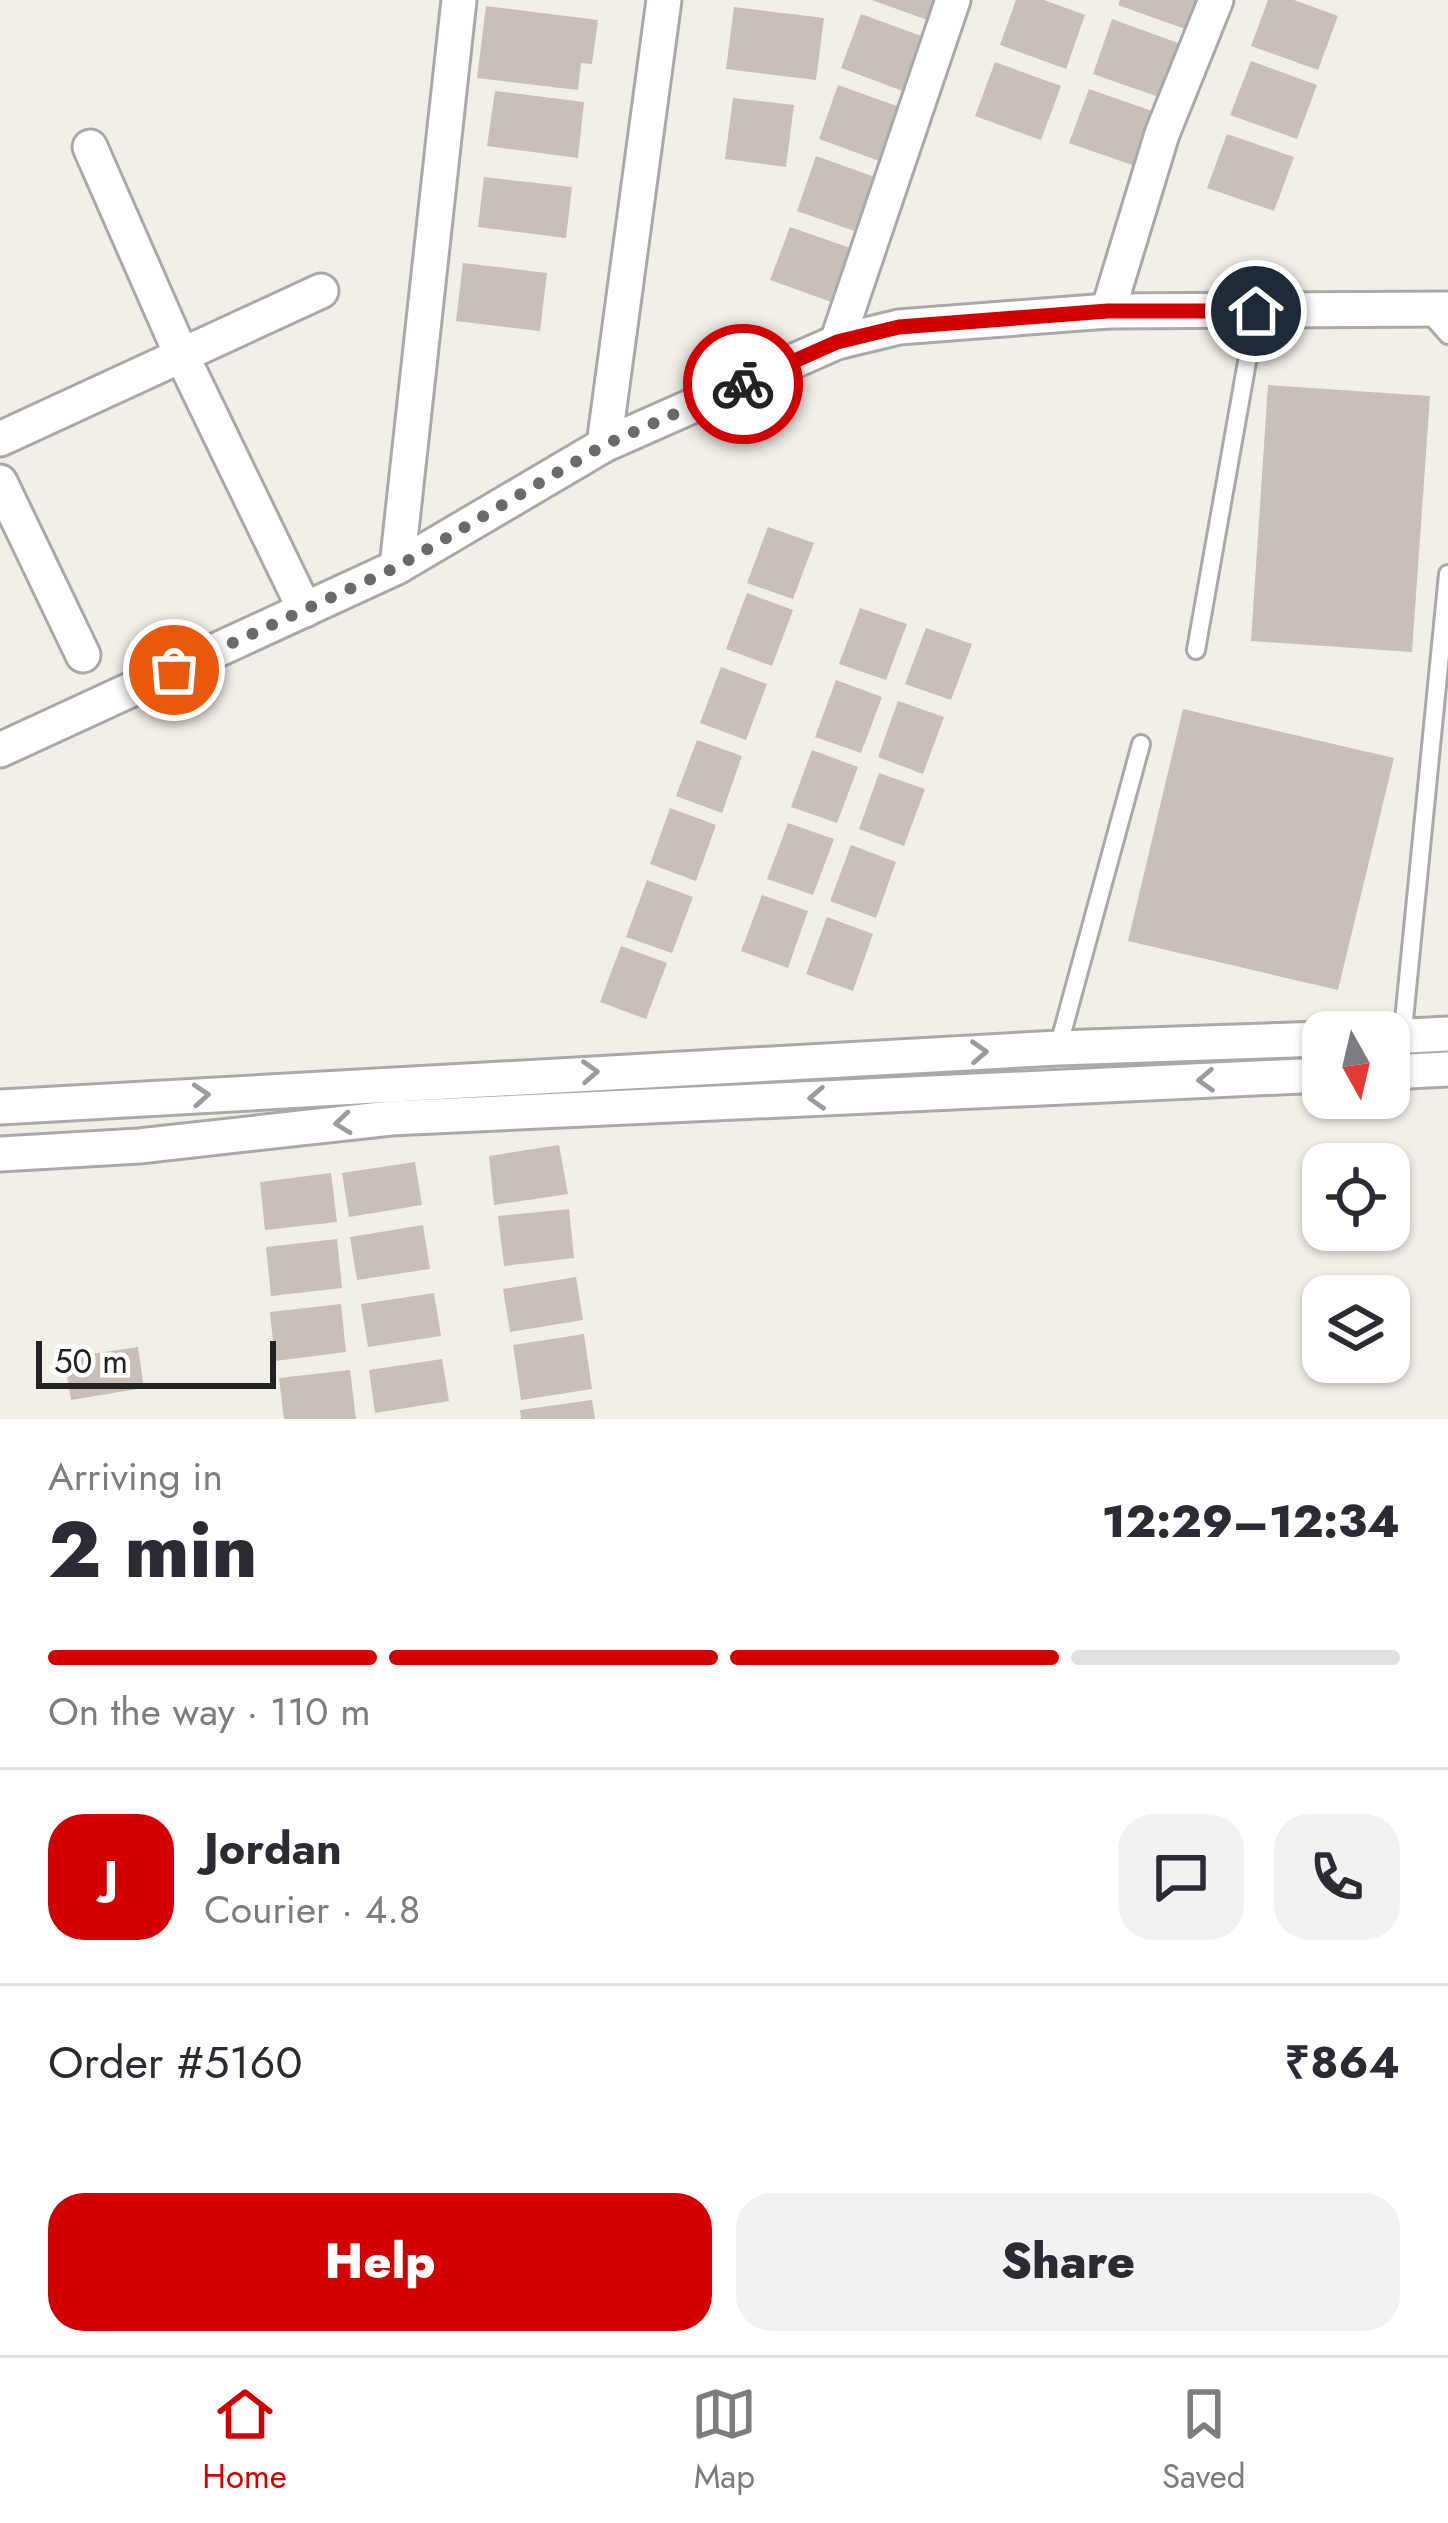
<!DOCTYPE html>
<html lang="en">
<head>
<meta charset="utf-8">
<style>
  :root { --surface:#fff; --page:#f2f2f3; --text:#2b2b33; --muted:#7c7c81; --line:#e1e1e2; --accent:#d40000 }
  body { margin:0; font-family:Jost,sans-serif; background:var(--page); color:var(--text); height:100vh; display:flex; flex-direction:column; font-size:45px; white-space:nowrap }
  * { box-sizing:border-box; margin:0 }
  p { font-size:39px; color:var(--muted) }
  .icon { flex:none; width:66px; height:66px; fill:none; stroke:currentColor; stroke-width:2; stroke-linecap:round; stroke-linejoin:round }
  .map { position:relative; height:1419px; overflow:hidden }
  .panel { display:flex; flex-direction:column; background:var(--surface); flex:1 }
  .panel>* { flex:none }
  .needle { width:78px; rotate:172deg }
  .fabs { position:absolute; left:1302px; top:1011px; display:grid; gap:24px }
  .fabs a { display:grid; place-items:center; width:108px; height:108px; border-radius:24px; background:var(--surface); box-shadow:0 3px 9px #0004; font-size:60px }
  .scale { position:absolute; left:36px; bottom:30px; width:240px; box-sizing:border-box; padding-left:12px; border:6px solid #222; border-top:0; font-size:33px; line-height:42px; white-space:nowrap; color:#222; -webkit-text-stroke:9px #fff; paint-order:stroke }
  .pin { position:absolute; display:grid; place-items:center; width:102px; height:102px; color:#fff; margin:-51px; border:6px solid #fff; border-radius:50%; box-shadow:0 3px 12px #0007 }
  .courier { position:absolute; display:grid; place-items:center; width:120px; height:120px; margin:-60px; border:9px solid #d40000; border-radius:50%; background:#fff; color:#222; box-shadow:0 3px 15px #0007 }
  .headline em { font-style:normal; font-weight:800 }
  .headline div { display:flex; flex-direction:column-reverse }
  .headline { display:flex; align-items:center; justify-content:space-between; height:204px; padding:0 48px }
  h1 { font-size:78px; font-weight:800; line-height:90px }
  .bar { display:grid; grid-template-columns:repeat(4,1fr); gap:18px 12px; align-content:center; height:144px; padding:0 48px }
  .bar i { height:15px; border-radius:9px; background:var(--line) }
  .bar .on { background:var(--accent) }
  .bar p { grid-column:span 4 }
  .line { display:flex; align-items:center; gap:30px; padding:0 48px; border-top:3px solid var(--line) }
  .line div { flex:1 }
  .round { display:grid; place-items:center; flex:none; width:126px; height:126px; border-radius:36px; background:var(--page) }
  .cta { display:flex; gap:24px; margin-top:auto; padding:24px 48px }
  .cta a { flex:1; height:138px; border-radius:36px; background:var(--accent); color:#fff; font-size:48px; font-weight:800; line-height:138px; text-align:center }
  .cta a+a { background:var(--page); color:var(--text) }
  .tabs { display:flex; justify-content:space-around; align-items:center; height:168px; border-top:3px solid var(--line); background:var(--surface); font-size:33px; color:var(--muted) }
  .tabs a { display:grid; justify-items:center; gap:6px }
  .tabs .on { color:var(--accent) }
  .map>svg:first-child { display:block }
  .building { fill:#c7bfb8 }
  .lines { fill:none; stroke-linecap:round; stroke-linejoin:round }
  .service-casing { stroke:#a9a9a9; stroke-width:22 }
  .minor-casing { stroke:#a9a9a9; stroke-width:39 }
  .service { stroke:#fff; stroke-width:16 }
  .minor { stroke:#fff; stroke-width:33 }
  .oneway { stroke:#9c9c9c }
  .done { stroke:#6b6a68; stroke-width:12; stroke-dasharray:0 21.6 }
  .route { stroke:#d40000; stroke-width:15 }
</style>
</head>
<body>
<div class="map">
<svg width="1448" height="1419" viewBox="0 0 1448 1419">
  <rect width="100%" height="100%" fill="#f2efe9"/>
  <g class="building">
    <polygon points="872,0 937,0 930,21"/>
    <polygon points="1016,0 1044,0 1085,15 1066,69 1000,45"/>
    <polygon points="1120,0 1196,0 1185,29 1118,5"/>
    <polygon points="1268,0 1294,0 1338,16 1318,70 1251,46"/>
    <polygon points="486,6 598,20 592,64 581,63 578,90 477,78"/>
    <polygon points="734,7 824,18 816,80 726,69"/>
    <polygon points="861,14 927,38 908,93 841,68"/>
    <polygon points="1112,19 1178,43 1159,97 1093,74"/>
    <polygon points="1251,61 1317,85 1297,139 1230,115"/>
    <polygon points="995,62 1061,86 1041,140 975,116"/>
    <polygon points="838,85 905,109 885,163 819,139"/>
    <polygon points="1089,89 1155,112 1135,166 1069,143"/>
    <polygon points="495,91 584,102 578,158 487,146"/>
    <polygon points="733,98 794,105 786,167 725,159"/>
    <polygon points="1227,134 1294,157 1274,211 1207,188"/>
    <polygon points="816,156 883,180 863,234 797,211"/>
    <polygon points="484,177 572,187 566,238 478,227"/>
    <polygon points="790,227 856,250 837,304 770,280"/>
    <polygon points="463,263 547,273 540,331 456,321"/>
    <polygon points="1268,385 1430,396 1412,652 1251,641"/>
    <polygon points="768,527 814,543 793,599 747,583"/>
    <polygon points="747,593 793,610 772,666 726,649"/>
    <polygon points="860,608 907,624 886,680 839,664"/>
    <polygon points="926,628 972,644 951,700 905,684"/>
    <polygon points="721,667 767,684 746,740 700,723"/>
    <polygon points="836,680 882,697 861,753 815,737"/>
    <polygon points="898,701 944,717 923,774 878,757"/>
    <polygon points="1183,709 1394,758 1338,990 1128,941"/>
    <polygon points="697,740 742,756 722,813 676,796"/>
    <polygon points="812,750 858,767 837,823 791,807"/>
    <polygon points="879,773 925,789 904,846 859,829"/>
    <polygon points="670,808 716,825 696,881 650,864"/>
    <polygon points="788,823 834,839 813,895 767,879"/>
    <polygon points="851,845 896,862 876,918 830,901"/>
    <polygon points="647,880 693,897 672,953 626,937"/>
    <polygon points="762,895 808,911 788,968 741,951"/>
    <polygon points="827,917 873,934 853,991 806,974"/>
    <polygon points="621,946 667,963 646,1019 600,1002"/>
    <polygon points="559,1145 568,1194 494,1205 489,1156"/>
    <polygon points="415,1162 422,1205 349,1217 342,1173"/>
    <polygon points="331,1173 337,1222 265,1230 260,1182"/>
    <polygon points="569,1209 574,1258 504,1266 498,1216"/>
    <polygon points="423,1225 430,1269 357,1280 350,1237"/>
    <polygon points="337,1239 342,1288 271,1296 266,1247"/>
    <polygon points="576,1277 583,1320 510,1332 503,1289"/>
    <polygon points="434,1293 441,1336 368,1347 361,1304"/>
    <polygon points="341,1304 346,1352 275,1361 270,1312"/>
    <polygon points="584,1334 592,1389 521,1400 513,1345"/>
    <polygon points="138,1347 144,1388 71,1400 64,1358"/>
    <polygon points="442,1359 449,1401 375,1413 369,1370"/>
    <polygon points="350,1370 356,1419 284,1419 279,1378"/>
    <polygon points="592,1400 595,1419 521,1419 520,1410"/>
  </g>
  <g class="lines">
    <g class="service-casing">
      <g id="service">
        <polyline points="1426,310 1448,335"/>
        <polyline points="1196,650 1256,311"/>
        <polyline points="1058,1048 1141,744"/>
        <polyline points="1399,1071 1448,574"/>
      </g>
    </g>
    <g class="minor-casing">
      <g id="minor">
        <polyline points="90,147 181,354 305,610"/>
        <polyline points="1108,311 1162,134 1216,0"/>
        <polyline points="837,342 953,0"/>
        <polyline points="0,439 321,291"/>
        <polyline points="604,445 664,0"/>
        <polyline points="0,482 83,655"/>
        <polyline points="397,567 459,0"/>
        <polyline points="0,750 397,567 604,445 837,342 899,327 1108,311 1448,309"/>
        <polyline points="1389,1037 1448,1034"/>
        <polyline points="1389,1072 1448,1069"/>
        <polyline points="0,1107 1058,1048 1323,1039"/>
        <polyline points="0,1154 139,1146 391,1118 1323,1075"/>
      </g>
    </g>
    <use href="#service" class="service"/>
    <use href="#minor" class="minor"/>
  </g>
  <defs><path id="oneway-chevron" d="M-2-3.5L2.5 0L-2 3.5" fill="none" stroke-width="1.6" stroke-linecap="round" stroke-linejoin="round" transform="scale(3)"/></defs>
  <g class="oneway">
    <use href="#oneway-chevron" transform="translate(979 1052) rotate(-3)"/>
    <use href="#oneway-chevron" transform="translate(590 1072) rotate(-3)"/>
    <use href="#oneway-chevron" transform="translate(1206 1080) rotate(177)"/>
    <use href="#oneway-chevron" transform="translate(201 1095) rotate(-4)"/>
    <use href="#oneway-chevron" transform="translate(817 1098) rotate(177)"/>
    <use href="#oneway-chevron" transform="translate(343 1123) rotate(174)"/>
  </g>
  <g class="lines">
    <polyline class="done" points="174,670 397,567 604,445 743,384"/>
    <polyline class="route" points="743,384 837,342 899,327 1108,311 1256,311"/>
  </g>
</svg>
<div class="fabs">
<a><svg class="needle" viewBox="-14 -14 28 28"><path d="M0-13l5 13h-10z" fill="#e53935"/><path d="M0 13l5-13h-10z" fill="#7c7c81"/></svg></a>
<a><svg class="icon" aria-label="locate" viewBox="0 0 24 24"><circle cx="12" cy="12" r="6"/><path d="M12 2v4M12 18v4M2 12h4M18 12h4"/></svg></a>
<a><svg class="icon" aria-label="layers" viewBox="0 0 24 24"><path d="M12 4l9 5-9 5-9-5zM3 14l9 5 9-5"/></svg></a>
</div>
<div class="scale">50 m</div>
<div class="pin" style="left:174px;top:670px;background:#ea580c"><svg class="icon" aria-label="bag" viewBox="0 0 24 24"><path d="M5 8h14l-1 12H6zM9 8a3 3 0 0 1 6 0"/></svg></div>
<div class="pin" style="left:1256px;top:311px;background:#1f2937"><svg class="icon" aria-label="home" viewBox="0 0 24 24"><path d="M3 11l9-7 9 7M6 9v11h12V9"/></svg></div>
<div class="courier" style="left:743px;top:384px"><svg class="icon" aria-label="bike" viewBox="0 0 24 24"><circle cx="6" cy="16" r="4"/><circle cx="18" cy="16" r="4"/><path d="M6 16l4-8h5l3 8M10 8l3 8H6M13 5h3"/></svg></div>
</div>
<section class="panel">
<div class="headline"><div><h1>2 min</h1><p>Arriving in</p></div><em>12:29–12:34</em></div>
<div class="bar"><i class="on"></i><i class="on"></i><i class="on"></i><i></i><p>On the way · 110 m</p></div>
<div class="line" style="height:216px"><b class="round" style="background:var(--accent);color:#fff">J</b><div><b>Jordan</b><p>Courier · 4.8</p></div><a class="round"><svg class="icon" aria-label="chat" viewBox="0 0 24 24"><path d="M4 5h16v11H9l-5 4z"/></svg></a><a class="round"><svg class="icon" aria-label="phone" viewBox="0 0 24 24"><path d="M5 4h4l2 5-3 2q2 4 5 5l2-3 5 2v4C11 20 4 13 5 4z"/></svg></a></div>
<div class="line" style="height:156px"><div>Order #5160</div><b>₹864</b></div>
<div class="cta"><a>Help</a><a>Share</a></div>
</section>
<nav class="tabs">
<a class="on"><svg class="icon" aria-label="home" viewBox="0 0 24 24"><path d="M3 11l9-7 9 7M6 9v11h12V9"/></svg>Home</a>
<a><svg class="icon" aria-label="map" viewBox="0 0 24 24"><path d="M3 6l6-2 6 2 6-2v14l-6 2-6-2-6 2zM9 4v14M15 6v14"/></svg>Map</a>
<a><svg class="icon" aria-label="saved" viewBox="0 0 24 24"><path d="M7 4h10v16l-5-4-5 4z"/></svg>Saved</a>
</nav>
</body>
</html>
